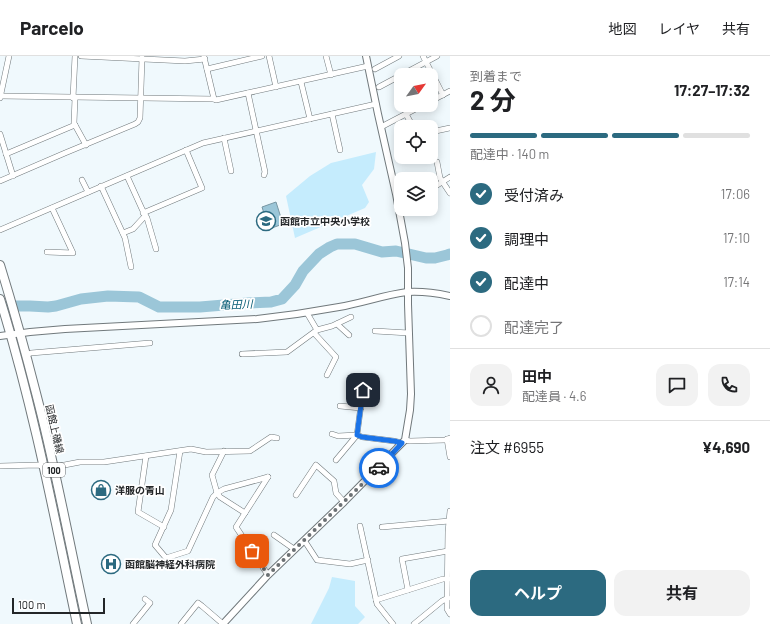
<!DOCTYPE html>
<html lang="ja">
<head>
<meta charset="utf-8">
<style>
  :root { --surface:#fff; --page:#f2f2f2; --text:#202124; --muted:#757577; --line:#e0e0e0; --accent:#2c6a80 }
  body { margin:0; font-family:Barlow,"Noto Sans JP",sans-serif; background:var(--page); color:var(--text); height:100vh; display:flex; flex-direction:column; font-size:15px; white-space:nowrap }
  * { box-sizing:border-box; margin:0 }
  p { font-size:13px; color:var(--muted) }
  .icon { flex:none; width:22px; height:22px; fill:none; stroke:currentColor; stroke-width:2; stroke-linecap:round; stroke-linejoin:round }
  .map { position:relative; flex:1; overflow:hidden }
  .details { display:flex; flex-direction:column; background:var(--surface); width:320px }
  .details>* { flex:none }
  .needle { width:26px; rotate:57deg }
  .buttons { position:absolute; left:394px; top:12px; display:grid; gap:8px }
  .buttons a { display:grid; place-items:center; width:44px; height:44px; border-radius:8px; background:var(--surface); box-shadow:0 2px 10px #0003; font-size:20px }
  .scale { position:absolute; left:12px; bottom:10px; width:93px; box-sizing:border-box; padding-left:4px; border:2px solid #232628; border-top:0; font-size:11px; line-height:14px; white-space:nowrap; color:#232628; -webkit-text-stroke:3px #fff; paint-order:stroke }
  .pin { position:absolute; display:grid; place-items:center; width:34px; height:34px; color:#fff; margin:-17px; border-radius:8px; box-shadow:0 2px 6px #0006 }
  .courier { position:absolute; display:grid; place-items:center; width:40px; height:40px; margin:-20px; border:3px solid #1a73e8; border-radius:50%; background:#fff; color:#222; box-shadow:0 1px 5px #0007 }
  .overview em { font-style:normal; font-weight:700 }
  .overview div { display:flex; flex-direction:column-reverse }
  .overview { display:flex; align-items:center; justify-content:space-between; height:68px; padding:0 20px }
  h1 { font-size:26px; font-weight:700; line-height:30px }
  .bar { display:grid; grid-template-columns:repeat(4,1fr); gap:6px 4px; align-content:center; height:48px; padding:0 20px }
  .bar i { height:5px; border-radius:3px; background:var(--line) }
  .bar .selected { background:var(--accent) }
  .bar p { grid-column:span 4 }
  .line { display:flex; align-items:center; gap:10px; padding:0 20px; border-top:1px solid var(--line) }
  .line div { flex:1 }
  .round { display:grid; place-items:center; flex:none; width:42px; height:42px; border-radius:12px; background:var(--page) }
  ol { padding:0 20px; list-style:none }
  li { display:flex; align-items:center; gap:12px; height:44px }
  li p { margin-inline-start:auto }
  li .icon { padding:4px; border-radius:50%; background:var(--accent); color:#fff; stroke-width:4 }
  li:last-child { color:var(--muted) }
  li i { width:22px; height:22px; border:2px solid var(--line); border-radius:50% }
  .button { display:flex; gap:8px; margin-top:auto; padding:8px 20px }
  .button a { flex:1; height:46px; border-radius:12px; background:var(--accent); color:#fff; font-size:16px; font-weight:700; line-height:46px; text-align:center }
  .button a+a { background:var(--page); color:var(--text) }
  header { display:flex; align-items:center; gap:24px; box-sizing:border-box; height:56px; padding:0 20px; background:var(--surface); border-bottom:1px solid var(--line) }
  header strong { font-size:19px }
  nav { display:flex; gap:22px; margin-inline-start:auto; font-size:14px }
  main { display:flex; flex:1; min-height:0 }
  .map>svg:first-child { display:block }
  .green { fill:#c5ecfd }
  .water { fill:#9bc6d8; stroke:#7796a3 }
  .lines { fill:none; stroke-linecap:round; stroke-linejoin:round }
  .river { stroke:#9bc6d8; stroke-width:11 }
  .minor-casing { stroke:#71797c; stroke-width:6 }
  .tertiary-casing { stroke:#71797c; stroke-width:8 }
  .primary-casing { stroke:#71797c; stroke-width:10 }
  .minor { stroke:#fff; stroke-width:5 }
  .tertiary { stroke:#fff; stroke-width:6 }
  .primary { stroke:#fff; stroke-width:8 }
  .done { stroke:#6b7073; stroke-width:4; stroke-dasharray:0 7.2 }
  .route { stroke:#1a73e8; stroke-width:5 }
  .labels { text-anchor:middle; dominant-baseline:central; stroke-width:3.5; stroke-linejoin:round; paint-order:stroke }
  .shield { fill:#fff; stroke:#656768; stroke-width:1 }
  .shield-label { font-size:9px; font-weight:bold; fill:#232628 }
  .poi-label { font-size:10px; font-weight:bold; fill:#232628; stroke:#fff; text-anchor:start }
  .street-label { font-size:10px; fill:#232628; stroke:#fff }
  .water-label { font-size:11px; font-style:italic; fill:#075c75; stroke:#fff }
</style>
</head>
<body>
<header>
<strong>Parcelo</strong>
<nav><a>地図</a><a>レイヤ</a><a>共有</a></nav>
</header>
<main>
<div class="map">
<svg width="450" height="568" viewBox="0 0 450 568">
  <rect width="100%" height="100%" fill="#f0f9fd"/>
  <g class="green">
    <polygon points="376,96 374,113 362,129 369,146 365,152 295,182 286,140 310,120 331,107"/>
    <polygon points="332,521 355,525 355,550 365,561 358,568 311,568 329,532"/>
  </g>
  <polygon class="water" points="276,146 283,168 269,173 262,151"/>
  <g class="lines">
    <polyline class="river" points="0,253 11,250 30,250 48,251 56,250 81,243 108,240 139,241 159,251 200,251 248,247 271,246 282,243 295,229 303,215 319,198 330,191 337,188 355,188 382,196 396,195 426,202 435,202 447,199 450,198"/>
    <g class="minor-casing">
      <g id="minor">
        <polyline points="81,0 185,5 205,3"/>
        <polyline points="269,0 276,31"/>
        <polyline points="326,0 331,19"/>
        <polyline points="423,0 443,39"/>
        <polyline points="204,1 214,43"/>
        <polyline points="207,13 262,0"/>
        <polyline points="375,13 399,0"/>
        <polyline points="301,26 310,63"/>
        <polyline points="379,31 437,0"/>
        <polyline points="248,37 265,116 264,119"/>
        <polyline points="1,40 214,43 216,44 368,10"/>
        <polyline points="0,42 9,0"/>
        <polyline points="73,42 75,0"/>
        <polyline points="75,42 74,67 75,69"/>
        <polyline points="431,45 450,35"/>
        <polyline points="332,58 340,94"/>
        <polyline points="406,58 413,71"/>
        <polyline points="381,71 423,49"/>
        <polyline points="431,76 450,72"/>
        <polyline points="0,78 13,120"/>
        <polyline points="224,82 231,115"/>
        <polyline points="6,98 75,69 86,89"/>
        <polyline points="437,106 440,122 450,137"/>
        <polyline points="127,120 142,153 147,162 156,193"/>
        <polyline points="82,124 88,136"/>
        <polyline points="0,125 65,97 135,68 138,66 140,62 142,2"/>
        <polyline points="101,130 125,182 131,211"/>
        <polyline points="431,133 450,121"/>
        <polyline points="143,157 202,132 186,94"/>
        <polyline points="0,174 203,87 376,48"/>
        <polyline points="123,177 133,173 145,160"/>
        <polyline points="47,196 73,197 52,152"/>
        <polyline points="307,257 317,274"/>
        <polyline points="337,268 349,279"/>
        <polyline points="375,275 409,277"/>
        <polyline points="314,277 336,301 327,319"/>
        <polyline points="242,298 287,296 317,274 332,270 351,261"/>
        <polyline points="26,299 31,297 150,287"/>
        <polyline points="363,334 357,379 362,381 394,385 402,387"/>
        <polyline points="340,350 361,352"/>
        <polyline points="332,378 338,380 357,379"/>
        <polyline points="447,383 450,401"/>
        <polyline points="405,384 410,385 445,384 450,382"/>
        <polyline points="180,395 171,454 155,489 166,502 188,495 213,441 217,437 224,433 268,421"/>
        <polyline points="224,395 212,419 217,437 220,441 245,457"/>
        <polyline points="146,400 138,456 164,471"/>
        <polyline points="336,404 357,379"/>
        <polyline points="0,410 38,409 44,411 54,411 80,406 104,406 191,393 206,396 250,395 271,381 277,382"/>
        <polyline points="268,421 236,471 268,519"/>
        <polyline points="296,439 316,409 334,425 336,437 344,446"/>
        <polyline points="450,455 448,476 447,553 450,558"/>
        <polyline points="360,470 377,548 393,568"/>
        <polyline points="382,471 449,465"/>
        <polyline points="274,479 294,493"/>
        <polyline points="304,484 317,504 350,508 368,504"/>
        <polyline points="408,534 402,503 448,495"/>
        <polyline points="376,544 443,523 448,523"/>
        <polyline points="133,568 150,547 145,543"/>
        <polyline points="181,568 198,547 202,550 223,568"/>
        <polyline points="414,568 442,545 448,542"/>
      </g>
    </g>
    <g class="tertiary-casing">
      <g id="tertiary">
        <path d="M0 280 30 276 65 273 257 263C285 260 312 256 339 251 362 247 384 239 407 236 422 235 436 237 450 240"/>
        <polyline points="223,568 268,519 344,446 405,384 410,354 411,338 408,248 408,212 405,187 396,138 378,58 366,0"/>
      </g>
    </g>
    <g class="primary-casing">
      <g id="primary">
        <path d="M0 209C13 251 25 294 36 337 56 413 70 491 87 568"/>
        <path d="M0 243C33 349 54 459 77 568"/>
      </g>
    </g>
    <use href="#minor" class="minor"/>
    <use href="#tertiary" class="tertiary"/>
    <use href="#primary" class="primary"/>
  </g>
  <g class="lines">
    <polyline class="done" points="252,495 268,519 379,412"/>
    <polyline class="route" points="363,334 357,379 362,381 394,385 402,387 379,412"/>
  </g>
  <defs>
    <g id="school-ring" transform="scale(1)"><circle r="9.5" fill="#fff" stroke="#2c6a80" stroke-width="1.5"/><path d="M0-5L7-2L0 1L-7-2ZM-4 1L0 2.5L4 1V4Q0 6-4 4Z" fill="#2c6a80"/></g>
    <g id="shop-ring" transform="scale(1)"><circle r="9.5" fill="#fff" stroke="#2c6a80" stroke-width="1.5"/><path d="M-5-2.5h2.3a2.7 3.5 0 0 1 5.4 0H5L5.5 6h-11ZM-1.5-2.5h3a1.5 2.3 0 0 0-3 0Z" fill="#2c6a80"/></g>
    <g id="hospital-ring" transform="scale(1)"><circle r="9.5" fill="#fff" stroke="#2c6a80" stroke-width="1.5"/><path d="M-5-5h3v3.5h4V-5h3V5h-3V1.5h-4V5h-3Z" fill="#2c6a80"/></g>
  </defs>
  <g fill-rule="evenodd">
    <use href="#school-ring" x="266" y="165"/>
    <use href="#shop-ring" x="101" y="434"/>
    <use href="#hospital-ring" x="111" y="508"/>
  </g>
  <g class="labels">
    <rect class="shield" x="43" y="407" width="22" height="14" rx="3"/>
    <g class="shield-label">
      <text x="54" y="414">100</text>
    </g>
    <g class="poi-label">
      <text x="280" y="165">函館市立中央小学校</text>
      <text x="115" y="434">洋服の青山</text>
      <text x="125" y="508">函館脳神経外科病院</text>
    </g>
    <g class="street-label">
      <text transform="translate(55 373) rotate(77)">函館上磯線</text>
    </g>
    <g class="water-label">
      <text transform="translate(236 248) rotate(-2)">亀田川</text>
    </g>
  </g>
</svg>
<div class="buttons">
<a><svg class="needle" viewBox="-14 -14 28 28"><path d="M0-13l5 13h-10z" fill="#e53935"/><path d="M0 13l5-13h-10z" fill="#757577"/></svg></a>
<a><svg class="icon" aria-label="locate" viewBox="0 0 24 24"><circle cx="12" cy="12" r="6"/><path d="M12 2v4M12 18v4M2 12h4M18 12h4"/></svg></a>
<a><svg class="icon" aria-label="layers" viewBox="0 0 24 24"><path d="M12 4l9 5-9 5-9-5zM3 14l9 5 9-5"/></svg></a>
</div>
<div class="scale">100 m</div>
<div class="pin" style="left:252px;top:495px;background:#ea580c"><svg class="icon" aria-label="bag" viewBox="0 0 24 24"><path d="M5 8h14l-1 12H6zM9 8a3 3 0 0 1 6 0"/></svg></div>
<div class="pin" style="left:363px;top:334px;background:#1f2937"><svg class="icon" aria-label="home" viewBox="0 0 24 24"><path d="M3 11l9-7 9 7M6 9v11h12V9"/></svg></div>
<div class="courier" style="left:379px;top:412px"><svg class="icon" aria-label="car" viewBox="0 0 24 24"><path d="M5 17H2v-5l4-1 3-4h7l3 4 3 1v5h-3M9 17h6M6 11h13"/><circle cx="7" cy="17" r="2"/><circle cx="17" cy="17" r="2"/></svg></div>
</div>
<section class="details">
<div class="overview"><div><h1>2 分</h1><p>到着まで</p></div><em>17:27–17:32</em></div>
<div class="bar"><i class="selected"></i><i class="selected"></i><i class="selected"></i><i></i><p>配達中 · 140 m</p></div>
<ol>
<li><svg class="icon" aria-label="check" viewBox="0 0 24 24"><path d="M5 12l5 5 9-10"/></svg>受付済み<p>17:06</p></li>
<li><svg class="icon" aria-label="check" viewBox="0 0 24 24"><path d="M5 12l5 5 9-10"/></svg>調理中<p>17:10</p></li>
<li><svg class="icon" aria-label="check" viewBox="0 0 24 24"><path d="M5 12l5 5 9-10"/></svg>配達中<p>17:14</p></li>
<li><i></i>配達完了</li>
</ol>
<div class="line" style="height:72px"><a class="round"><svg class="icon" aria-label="person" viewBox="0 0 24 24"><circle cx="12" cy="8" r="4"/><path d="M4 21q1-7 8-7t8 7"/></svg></a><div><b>田中</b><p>配達員 · 4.6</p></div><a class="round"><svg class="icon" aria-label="chat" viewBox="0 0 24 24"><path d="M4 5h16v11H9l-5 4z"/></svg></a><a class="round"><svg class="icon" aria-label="phone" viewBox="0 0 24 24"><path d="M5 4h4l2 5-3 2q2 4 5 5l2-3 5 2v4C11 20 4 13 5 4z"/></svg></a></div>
<div class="line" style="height:52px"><div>注文 #6955</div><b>¥4,690</b></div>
<div class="button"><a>ヘルプ</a><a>共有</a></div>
</section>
</main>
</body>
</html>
